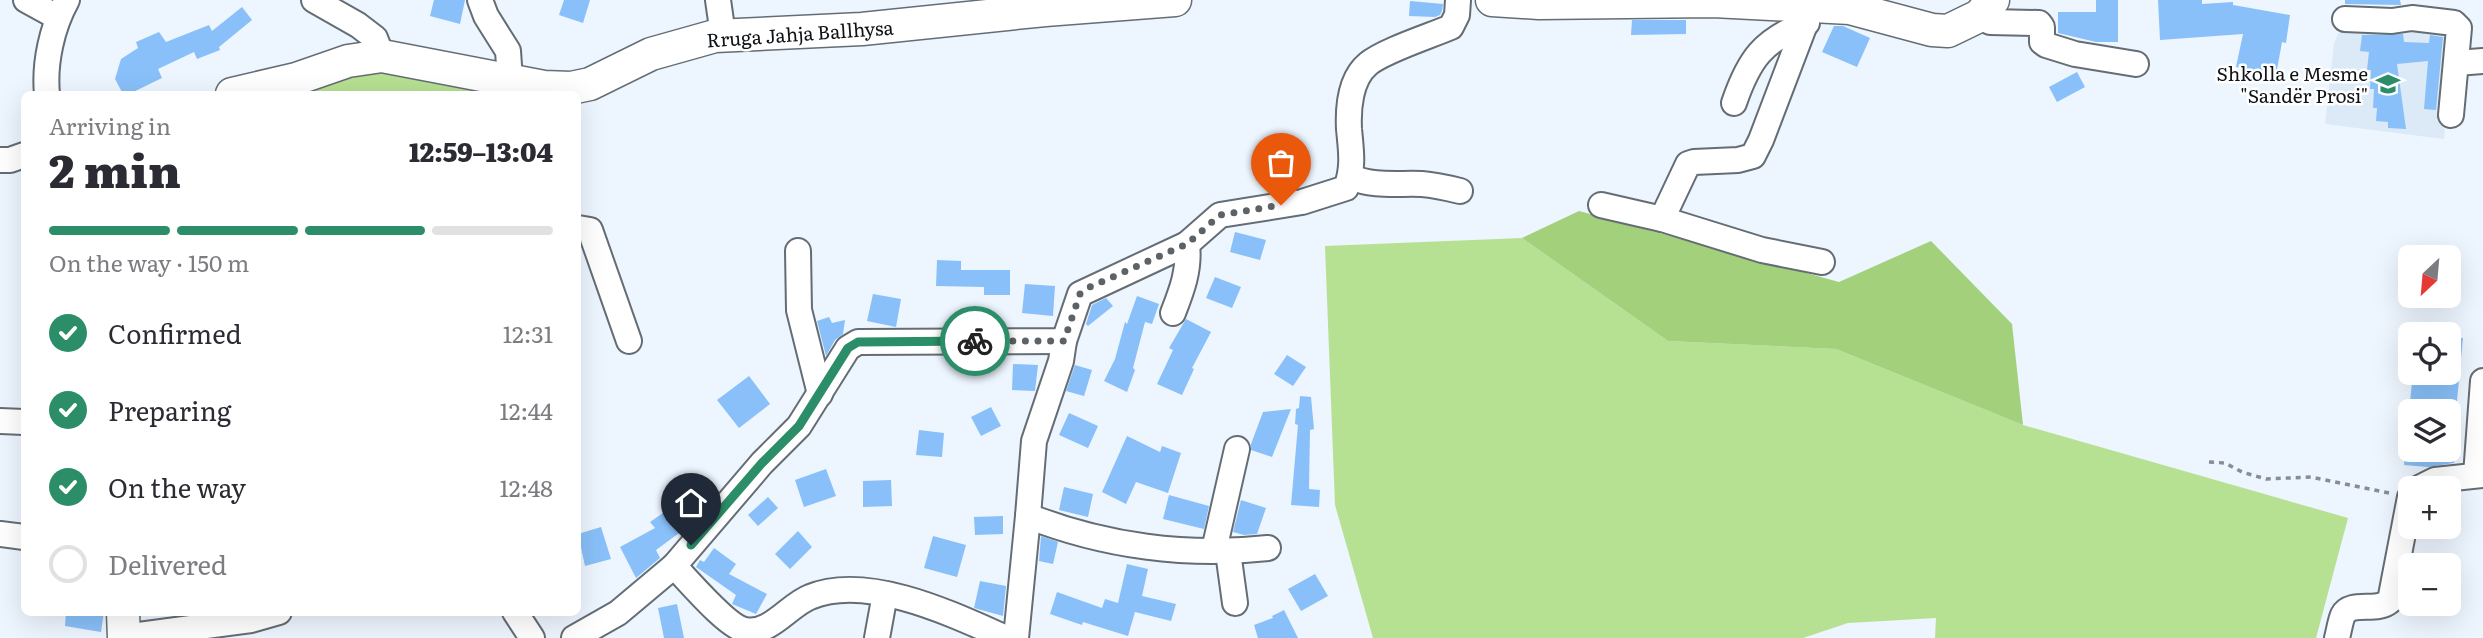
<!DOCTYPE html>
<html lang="en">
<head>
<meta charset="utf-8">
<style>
  :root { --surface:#fff; --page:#f7f7f7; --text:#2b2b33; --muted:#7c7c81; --line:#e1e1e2; --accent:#2b8e68 }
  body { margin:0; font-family:Literata,serif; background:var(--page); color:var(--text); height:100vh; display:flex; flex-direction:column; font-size:26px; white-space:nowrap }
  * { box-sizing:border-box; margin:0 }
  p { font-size:23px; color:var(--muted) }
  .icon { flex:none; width:38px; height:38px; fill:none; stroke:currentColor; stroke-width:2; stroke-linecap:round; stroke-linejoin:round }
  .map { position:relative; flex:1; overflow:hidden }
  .sheet { position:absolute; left:21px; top:91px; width:560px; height:525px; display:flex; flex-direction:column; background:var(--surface); border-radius:10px; box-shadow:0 7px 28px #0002 }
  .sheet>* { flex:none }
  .needle { width:46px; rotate:206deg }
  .fabs { position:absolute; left:2398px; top:245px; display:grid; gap:14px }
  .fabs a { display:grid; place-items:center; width:63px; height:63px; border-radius:10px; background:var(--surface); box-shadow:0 7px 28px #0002; font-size:35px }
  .pin { position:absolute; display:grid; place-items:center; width:60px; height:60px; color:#fff; margin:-72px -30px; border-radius:50% 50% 50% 0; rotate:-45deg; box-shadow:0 0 7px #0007 }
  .pin .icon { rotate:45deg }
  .courier { position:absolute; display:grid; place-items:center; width:70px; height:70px; margin:-35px; border:5px solid #2b8e68; border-radius:50%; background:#fff; color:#222; box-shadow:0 2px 9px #0007 }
  .headline em { font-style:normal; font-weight:800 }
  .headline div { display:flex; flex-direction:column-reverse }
  .headline { display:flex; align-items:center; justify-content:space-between; height:119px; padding:0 28px }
  h1 { font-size:46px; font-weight:800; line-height:52px }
  .bar { display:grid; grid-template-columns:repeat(4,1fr); gap:10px 7px; align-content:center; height:84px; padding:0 28px }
  .bar i { height:9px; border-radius:5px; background:var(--line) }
  .bar .current { background:var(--accent) }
  .bar p { grid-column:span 4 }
  ol { padding:0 28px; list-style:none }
  li { display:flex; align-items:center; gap:21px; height:77px }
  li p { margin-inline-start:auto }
  li .icon { padding:7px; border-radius:50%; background:var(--accent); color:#fff; stroke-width:4 }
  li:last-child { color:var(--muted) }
  li i { width:38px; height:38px; border:4px solid var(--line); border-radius:50% }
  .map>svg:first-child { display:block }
  .built { fill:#dceaf7 }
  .green { fill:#b6e092 }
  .forest { fill:#a3d07a }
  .building { fill:#89c0f9 }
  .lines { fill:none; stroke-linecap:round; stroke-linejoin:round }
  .minor-casing { stroke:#656d74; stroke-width:28 }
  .major-casing { stroke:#656d74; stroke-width:35 }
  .path { stroke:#878d93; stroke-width:3.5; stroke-dasharray:5 5; stroke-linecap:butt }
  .minor { stroke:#fff; stroke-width:24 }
  .major { stroke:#fff; stroke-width:32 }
  .done { stroke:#5d6267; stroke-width:7; stroke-dasharray:0 12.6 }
  .route { stroke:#2b8e68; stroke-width:9 }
  .labels { text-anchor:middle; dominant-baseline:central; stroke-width:5; stroke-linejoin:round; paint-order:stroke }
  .street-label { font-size:19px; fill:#101316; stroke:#fff }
  .poi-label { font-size:19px; fill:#101316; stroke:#fff; text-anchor:end }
</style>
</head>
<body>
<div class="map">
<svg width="2483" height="638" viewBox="0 0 2483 638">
  <rect width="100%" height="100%" fill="#edf5fe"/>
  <polygon class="built" points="2348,23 2451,29 2444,139 2325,124 2334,44 2338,34"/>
  <g class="green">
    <polygon points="374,69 469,85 471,94 287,94"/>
    <polygon points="1522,238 1668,341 1836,349 2023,425 2348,518 2316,638 1935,638 1936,618 1848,623 1803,638 1373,638 1335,505 1325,246"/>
  </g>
  <polygon class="forest" points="1579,211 1839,282 1931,241 2012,324 2023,425 1836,349 1668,341 1522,238"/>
  <g class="building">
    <polygon points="434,0 465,0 460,24 430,16"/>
    <polygon points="564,0 590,0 583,23 559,15"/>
    <polygon points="2096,0 2118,0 2118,42 2096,42 2058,33 2058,12 2096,12"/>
    <polygon points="2158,0 2202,0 2202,4 2233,2 2233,5 2290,15 2286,43 2282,42 2276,75 2236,67 2243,34 2160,40"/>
    <polygon points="2345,0 2400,0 2401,5 2345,4"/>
    <polygon points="1410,1 1443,4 1442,11 1440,15 1435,17 1409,16"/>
    <polygon points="242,7 252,20 219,47 220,50 197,59 194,52 158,69 162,78 129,94 123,94 115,79 121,59 138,48 136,42 159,32 166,42 209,25 212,31"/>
    <polygon points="1632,20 1686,20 1686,34 1631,35"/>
    <polygon points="1834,26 1843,26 1870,38 1857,67 1822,52"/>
    <polygon points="2403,34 2404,42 2429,43 2430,35 2443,37 2436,110 2424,109 2428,61 2397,64 2406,129 2388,128 2388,122 2376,121 2377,108 2373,108 2374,89 2370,89 2371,70 2367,70 2369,52 2360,51 2362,35"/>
    <polygon points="2077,72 2085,87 2057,102 2049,87"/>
    <polygon points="1235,232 1266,240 1260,260 1230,252"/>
    <polygon points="937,260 961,261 961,270 1010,270 1010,295 984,295 984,287 936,286"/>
    <polygon points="1215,277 1241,287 1232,308 1206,298"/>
    <polygon points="1025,284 1055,286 1053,316 1022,313"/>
    <polygon points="873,294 901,299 896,327 867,321"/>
    <polygon points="1137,296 1159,304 1152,324 1145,322 1133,368 1135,370 1127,392 1104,381 1115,359 1125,322 1127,324"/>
    <polygon points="1106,298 1113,306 1088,326 1086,324 1092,305"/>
    <polygon points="829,317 832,323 845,320 843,334 835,340 826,356 817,321"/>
    <polygon points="1186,319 1211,332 1192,368 1194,369 1182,395 1157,384 1173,350 1169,348"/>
    <polygon points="2448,337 2463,338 2456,411 2409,411 2413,373 2448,373"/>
    <polygon points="1287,355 1306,367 1293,386 1274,374"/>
    <polygon points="1013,364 1038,365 1035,391 1012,390"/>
    <polygon points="1075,365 1092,370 1084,396 1066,391"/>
    <polygon points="749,376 770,404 739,428 717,400"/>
    <polygon points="1300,396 1311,397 1314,429 1310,430 1309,489 1320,490 1319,507 1291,505 1298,425 1295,424 1296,409 1299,408"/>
    <polygon points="991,407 1001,426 981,436 971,417"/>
    <polygon points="1291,409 1272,457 1251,450 1251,444 1263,412"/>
    <polygon points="1069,413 1098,426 1088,448 1059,435"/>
    <polygon points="919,430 944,433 942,457 916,455"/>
    <polygon points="1127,436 1160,452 1162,446 1181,453 1168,493 1136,482 1126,504 1102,492"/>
    <polygon points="2405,450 2456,450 2454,463 2428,467 2404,465"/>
    <polygon points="826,469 836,496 804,507 795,480"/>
    <polygon points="891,480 892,506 863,507 863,481"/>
    <polygon points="1064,487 1093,494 1088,517 1059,510"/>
    <polygon points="1169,495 1209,506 1204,529 1163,519"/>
    <polygon points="768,497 778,508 758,526 748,515"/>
    <polygon points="1241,500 1266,508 1257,534 1244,535 1233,532"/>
    <polygon points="676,504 690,525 656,550 660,558 636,578 620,547 655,528 650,522"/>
    <polygon points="1003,516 1003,534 975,535 974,517"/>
    <polygon points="601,527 611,559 585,566 578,534"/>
    <polygon points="798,531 812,547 790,569 775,554"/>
    <polygon points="933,536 966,545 957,577 924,568"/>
    <polygon points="1041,536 1058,542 1053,564 1039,561"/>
    <polygon points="714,548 736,564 729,574 767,594 756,614 732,604 736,595 696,567 700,560 704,562"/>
    <polygon points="1127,564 1148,569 1142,596 1176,604 1171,621 1135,612 1128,636 1083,622 1082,625 1050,614 1057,592 1102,608 1105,599 1118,603"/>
    <polygon points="1315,574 1328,596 1301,611 1288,589"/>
    <polygon points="980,581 1006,586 1003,616 974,608"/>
    <polygon points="677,604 684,638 664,638 658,608"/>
    <polygon points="1284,610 1298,638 1258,638 1254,625 1273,618 1272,616"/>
    <polygon points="66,612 104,612 101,632 65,626"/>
  </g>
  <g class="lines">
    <g class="minor-casing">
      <g id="minor">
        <polyline points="26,0 57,17"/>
        <polyline points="314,0 358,25 375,38 382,56"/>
        <polyline points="480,0 486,16 508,51 510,80"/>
        <polyline points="718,0 723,35"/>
        <polyline points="1979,16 1990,22 2039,23 2042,27 2042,42 2046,45 2075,54 2136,64"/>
        <polyline points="2345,19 2392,21 2412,18 2454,23 2459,28 2451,115"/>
        <polyline points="2457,63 2483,61"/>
        <path d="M47 94C44 63 52 27 67 0"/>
        <path d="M1734 103C1749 59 1763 40 1807 23"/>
        <polyline points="0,160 10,160 24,155"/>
        <path d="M1351 177C1373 187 1398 183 1422 184 1435 185 1448 188 1460 191"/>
        <polyline points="1601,205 1662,219 1762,250 1822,262"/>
        <polyline points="1662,219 1688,164 1694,162 1738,160 1753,156 1761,140 1812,6"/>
        <polyline points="578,228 590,230 629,341"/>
        <polyline points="798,251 799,310 820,394"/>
        <path d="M1173 313C1182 290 1190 269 1187 244"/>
        <path d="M1064 341 1061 361 1034 441 1028 516C1104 546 1187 557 1268 548"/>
        <polyline points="0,421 24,422"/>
        <polyline points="2476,475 2483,381"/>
        <polyline points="2419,488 2435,480 2483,475"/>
        <polyline points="0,534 24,537"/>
        <polyline points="1214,550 1237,449"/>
        <polyline points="1228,552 1235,603"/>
        <path d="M674 566C688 580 727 627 745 630 770 635 789 605 810 597 868 573 954 615 1006 638"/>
        <polyline points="515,612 532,638"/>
        <polyline points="124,637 251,620 279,612"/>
        <path d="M574 638 618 613 674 566 762 463 799 426 848 348 858 342 1064 341 1080 294 1187 244 1220 215 1302 202 1346 188C1354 168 1351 150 1349 129 1348 109 1350 79 1368 64 1383 51 1430 36 1451 27L1457 15 1458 0"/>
        <polyline points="877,638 885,594"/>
        <polyline points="1016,638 1028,516"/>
        <path d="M2337 638C2339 631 2340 622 2343 615 2351 600 2377 613 2390 601L2410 497"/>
      </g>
    </g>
    <g class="major-casing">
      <g id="major">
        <polyline points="1492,0 1539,3 1713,1 1850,8 1932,30 1948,31 1979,16 1993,0"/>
        <polyline points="232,94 296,79 348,61 382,56 544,87 571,88 590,84 651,54 715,36 862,29 1045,10 1175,0"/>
        <polyline points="123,612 124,638"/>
      </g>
    </g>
    <polyline class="path" points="2209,462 2225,463 2242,472 2266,479 2311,477 2389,493"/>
    <use href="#minor" class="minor"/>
    <use href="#major" class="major"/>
  </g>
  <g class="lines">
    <polyline class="done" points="975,341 1064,341 1080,294 1090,287 1187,244 1220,215 1281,205"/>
    <polyline class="route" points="691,545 762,463 799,426 848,348 858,342 975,341"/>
  </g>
  <defs>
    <g id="school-bare" transform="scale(1.89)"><path d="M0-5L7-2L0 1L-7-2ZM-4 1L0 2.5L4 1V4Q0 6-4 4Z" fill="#2b8e68" stroke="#fff" stroke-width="2.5" paint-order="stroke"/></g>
  </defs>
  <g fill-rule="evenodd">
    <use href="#school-bare" x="2388" y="84"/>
  </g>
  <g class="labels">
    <g class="street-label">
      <text transform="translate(800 33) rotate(-4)">Rruga Jahja Ballhysa</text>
    </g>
    <g class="poi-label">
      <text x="2368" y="73">Shkolla e Mesme<tspan x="2368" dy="22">"Sandër Prosi"</tspan></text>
    </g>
  </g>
</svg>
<div class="fabs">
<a><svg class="needle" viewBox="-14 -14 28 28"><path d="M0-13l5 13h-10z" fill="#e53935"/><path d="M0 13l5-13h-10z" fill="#7c7c81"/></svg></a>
<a><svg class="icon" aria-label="locate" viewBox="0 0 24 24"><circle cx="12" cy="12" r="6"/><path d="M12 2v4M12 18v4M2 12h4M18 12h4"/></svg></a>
<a><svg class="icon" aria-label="layers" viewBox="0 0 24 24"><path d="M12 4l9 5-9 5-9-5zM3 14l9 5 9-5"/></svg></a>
<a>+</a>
<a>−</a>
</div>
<div class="pin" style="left:1281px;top:205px;background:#ea580c"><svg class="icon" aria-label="bag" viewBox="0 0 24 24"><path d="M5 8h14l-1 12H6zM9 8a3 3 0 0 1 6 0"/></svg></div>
<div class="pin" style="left:691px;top:545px;background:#1f2937"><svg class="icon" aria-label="home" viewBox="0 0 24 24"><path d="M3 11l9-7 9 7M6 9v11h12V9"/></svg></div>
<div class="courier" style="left:975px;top:341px"><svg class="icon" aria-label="bike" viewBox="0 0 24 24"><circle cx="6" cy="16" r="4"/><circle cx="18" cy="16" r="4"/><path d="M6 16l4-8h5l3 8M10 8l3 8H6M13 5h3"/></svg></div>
<section class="sheet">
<div class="headline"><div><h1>2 min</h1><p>Arriving in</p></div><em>12:59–13:04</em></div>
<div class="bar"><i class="current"></i><i class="current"></i><i class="current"></i><i></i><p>On the way · 150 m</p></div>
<ol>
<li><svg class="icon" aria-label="check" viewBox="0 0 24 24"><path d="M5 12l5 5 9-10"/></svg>Confirmed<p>12:31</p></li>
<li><svg class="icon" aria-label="check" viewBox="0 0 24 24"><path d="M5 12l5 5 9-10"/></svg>Preparing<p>12:44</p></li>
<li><svg class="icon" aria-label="check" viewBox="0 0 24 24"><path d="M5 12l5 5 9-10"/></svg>On the way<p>12:48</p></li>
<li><i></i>Delivered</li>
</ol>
</section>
</div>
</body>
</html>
